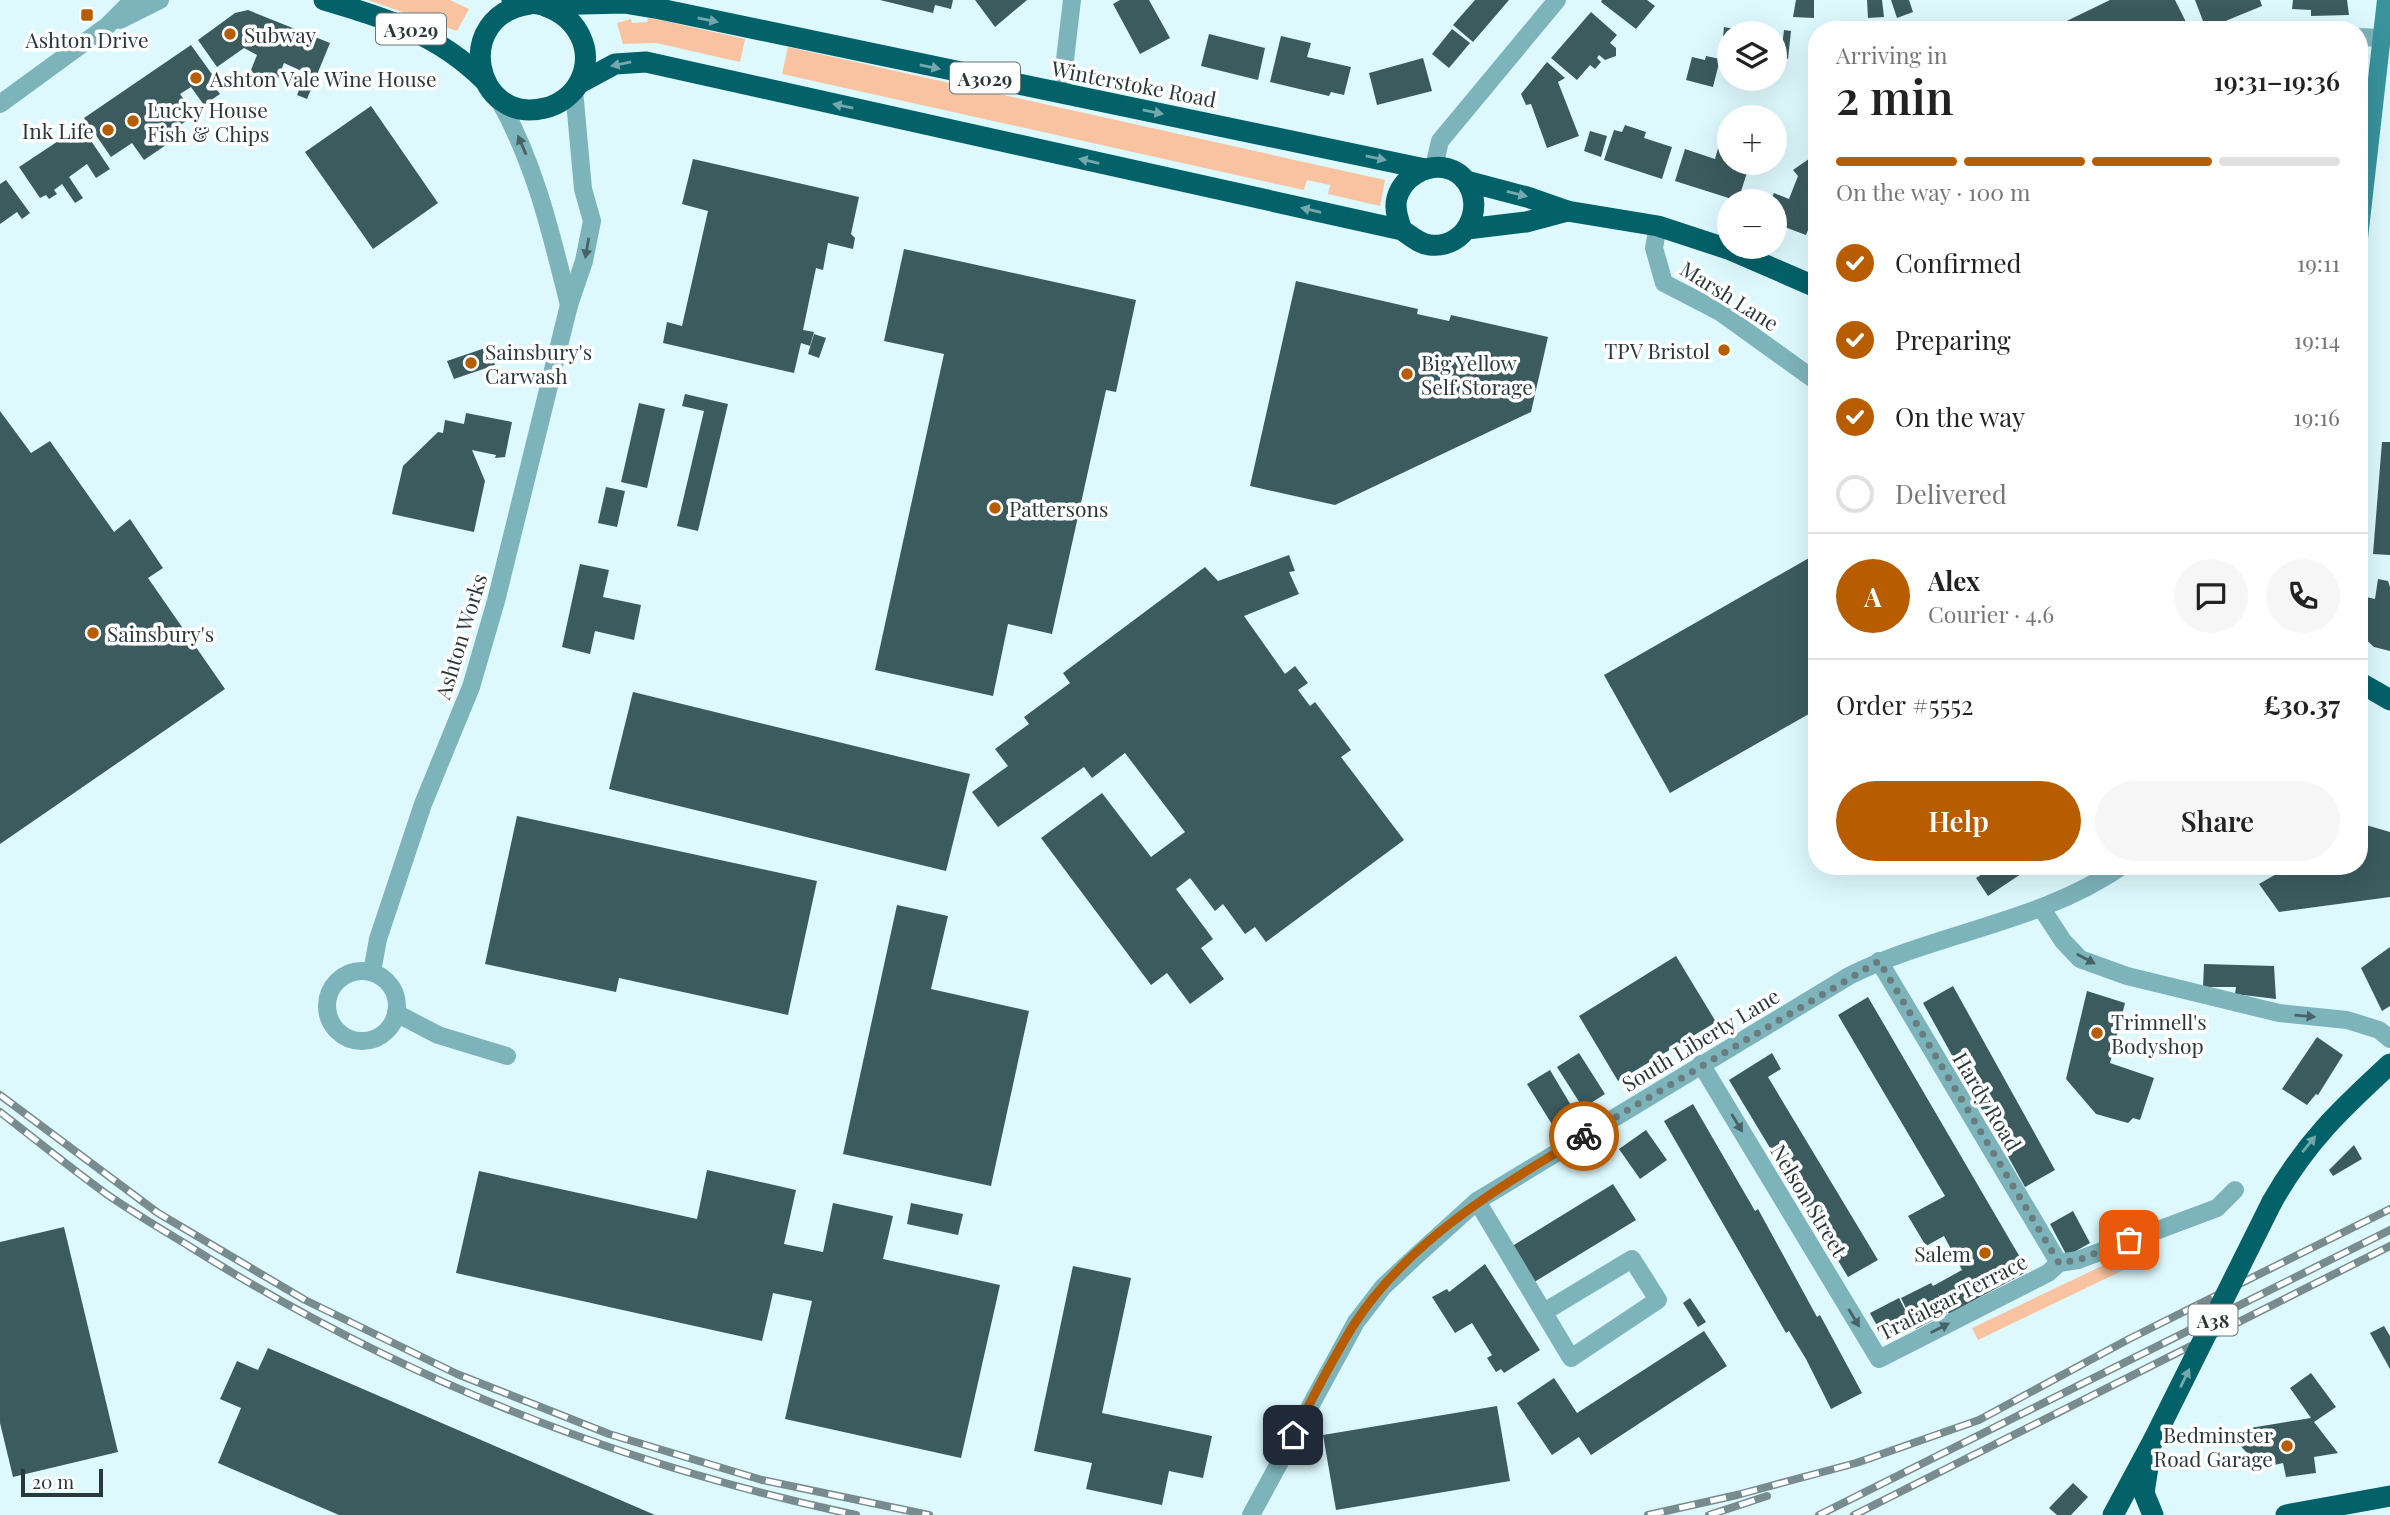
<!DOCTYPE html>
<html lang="en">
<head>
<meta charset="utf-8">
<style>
  :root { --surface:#fff; --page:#f6f6f6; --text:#222; --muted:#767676; --line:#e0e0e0; --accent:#b85c00 }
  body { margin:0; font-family:"Playfair Display",serif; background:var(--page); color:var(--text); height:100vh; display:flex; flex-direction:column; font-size:26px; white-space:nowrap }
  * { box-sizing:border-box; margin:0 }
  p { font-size:23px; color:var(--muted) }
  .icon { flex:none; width:38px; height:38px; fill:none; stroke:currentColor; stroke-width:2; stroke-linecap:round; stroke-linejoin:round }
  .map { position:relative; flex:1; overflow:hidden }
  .panel { position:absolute; left:1808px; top:21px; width:560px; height:854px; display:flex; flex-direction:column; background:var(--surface); border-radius:28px; box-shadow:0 7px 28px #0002 }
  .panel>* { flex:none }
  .tools { position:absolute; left:1717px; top:21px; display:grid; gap:14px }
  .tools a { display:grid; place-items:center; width:70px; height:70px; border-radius:50%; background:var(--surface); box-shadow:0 7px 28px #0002; font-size:35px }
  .scale { position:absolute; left:21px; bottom:18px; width:82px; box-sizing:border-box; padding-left:7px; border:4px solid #2a383a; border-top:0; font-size:19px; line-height:24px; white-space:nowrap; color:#2a383a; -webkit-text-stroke:5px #fff; paint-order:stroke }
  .pin { position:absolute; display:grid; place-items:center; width:60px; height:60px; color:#fff; margin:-30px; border-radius:14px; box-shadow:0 4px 10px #0006 }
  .courier { position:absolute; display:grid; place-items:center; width:70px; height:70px; margin:-35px; border:5px solid #b85c00; border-radius:50%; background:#fff; color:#222; box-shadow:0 2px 9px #0007 }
  .headline em { font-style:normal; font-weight:600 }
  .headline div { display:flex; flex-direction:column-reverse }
  .headline { display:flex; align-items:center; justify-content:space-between; height:119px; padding:0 28px }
  h1 { font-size:46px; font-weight:600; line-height:52px }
  .bar { display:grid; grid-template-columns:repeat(4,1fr); gap:10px 7px; align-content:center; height:84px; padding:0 28px }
  .bar i { height:9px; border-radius:5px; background:var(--line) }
  .bar .selected { background:var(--accent) }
  .bar p { grid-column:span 4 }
  .line { display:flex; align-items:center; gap:18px; padding:0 28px; border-top:2px solid var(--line) }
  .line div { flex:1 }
  .round { display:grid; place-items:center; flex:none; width:74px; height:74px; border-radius:37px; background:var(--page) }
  ol { padding:0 28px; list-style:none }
  li { display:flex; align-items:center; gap:21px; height:77px }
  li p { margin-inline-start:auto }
  li .icon { padding:7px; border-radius:50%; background:var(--accent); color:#fff; stroke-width:4 }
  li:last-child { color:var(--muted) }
  li i { width:38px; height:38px; border:4px solid var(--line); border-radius:50% }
  .button { display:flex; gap:14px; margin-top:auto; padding:14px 28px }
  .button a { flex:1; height:80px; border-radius:42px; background:var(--accent); color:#fff; font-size:28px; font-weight:600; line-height:80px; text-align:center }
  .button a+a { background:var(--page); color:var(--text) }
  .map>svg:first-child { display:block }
  .green { fill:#f9c3a1 }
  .building { fill:#3c5b5f }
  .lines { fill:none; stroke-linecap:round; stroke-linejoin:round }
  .street { stroke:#7db3ba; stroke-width:18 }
  .secondary { stroke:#38939d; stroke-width:18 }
  .highway { stroke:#036169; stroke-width:21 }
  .rail-casing { stroke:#788c8f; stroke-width:8 }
  .rail { stroke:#fff; stroke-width:5; stroke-dasharray:16; stroke-linecap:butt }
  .highway-bridge { stroke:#036169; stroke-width:21 }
  .oneway { fill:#74a8ac }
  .oneway2 { fill:#476367 }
  .done { stroke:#697c7e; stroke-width:7; stroke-dasharray:0 12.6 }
  .route { stroke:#b85c00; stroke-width:9 }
  .poi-dot { fill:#b85c00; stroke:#fff; stroke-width:2.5 }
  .labels { text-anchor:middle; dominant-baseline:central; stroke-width:7; stroke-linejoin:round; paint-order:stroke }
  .shield { fill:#fff; stroke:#6a7475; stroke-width:2 }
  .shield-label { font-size:19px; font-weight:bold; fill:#2a383a }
  .poi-label { font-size:21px; fill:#2a383a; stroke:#fff; text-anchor:start }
  .street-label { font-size:21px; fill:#2a383a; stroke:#fff }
</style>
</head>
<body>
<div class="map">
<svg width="2390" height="1515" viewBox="0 0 2390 1515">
  <rect width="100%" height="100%" fill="#ddf9fd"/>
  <g class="green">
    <polygon points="368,0 450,0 469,9 457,31"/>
    <polygon points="631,19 632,23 647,22 648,18 660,20 745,39 740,62 656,43 623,44 617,23"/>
    <polygon points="788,47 1385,180 1380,206 1328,194 1330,185 1307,180 1304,190 782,74"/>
    <polygon points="2104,1265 2132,1266 1978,1340 1972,1328"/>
  </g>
  <g class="building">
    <polygon points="880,0 953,0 951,9 935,5 933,13"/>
    <polygon points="975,0 1027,0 995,27"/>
    <polygon points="1120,0 1149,0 1170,38 1140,54 1113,4"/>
    <polygon points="1475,0 1509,0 1473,42 1453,25"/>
    <polygon points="1602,0 1647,0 1655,6 1636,29 1601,2"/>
    <polygon points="1796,0 1814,0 1814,18 1793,17"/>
    <polygon points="1867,0 1882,0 1884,17 1868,18"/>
    <polygon points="1891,0 1909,0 1913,12 1897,18"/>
    <polygon points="2110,0 2175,0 2190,30 2048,30"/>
    <polygon points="2195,0 2260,0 2262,6 2206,29"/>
    <polygon points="2293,0 2347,0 2349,15 2311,16 2311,10 2292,9"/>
    <polygon points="248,10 330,43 307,99 297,95 306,73 284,63 275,86 249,75 257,55 244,48 217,67 198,40 235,13"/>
    <polygon points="1591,12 1617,35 1610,43 1616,48 1616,56 1605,60 1599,55 1597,58 1601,62 1595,69 1590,65 1577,80 1551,58"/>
    <polygon points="1724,27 1744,31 1729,33 1729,50 1722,48"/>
    <polygon points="1452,29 1470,43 1449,68 1432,54"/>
    <polygon points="1784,30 1791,31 1788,59 1781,56"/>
    <polygon points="1209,34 1265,48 1258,80 1201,66"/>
    <polygon points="1281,36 1311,43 1307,57 1351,67 1344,95 1331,92 1329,96 1270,82"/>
    <polygon points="191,45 219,84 215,87 220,94 204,105 191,87 180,94 195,115 161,138 166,145 144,160 132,143 111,157 84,118"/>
    <polygon points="1706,56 1720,59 1713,87 1686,80 1692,57 1705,60"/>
    <polygon points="1423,58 1432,91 1377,105 1369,73"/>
    <polygon points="1547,62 1565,78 1558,82 1579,136 1547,148 1531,104 1526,105 1521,94"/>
    <polygon points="371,106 438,203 373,249 305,152"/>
    <polygon points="1625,125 1646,132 1644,138 1672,147 1662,179 1604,160 1614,130 1622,132"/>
    <polygon points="81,126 110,169 96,178 87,164 69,177 83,198 75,203 62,184 54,190 57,194 49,199 46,195 40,198 19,167"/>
    <polygon points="1590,131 1607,136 1601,157 1584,151"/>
    <polygon points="1719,145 1729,148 1729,163 1750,163 1738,201 1675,181 1685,149 1715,159"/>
    <polygon points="1816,154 1816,202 1813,198 1809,205 1816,210 1806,235 1774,223 1774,201 1770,201 1774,193 1789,199 1798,176 1793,170"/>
    <polygon points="693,159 859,197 851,234 855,238 853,249 828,243 823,270 816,268 803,330 814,332 810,346 801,343 794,373 663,343 667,322 682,326 708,211 682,204"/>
    <polygon points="6,180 30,213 22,219 17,212 0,224 0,184"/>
    <polygon points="904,249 1136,300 1116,392 1106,390 1052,634 1008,624 993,696 875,670 944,354 884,341"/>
    <polygon points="1296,281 1418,309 1417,314 1449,321 1451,315 1548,337 1531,412 1335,505 1250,486"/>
    <polygon points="814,334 826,338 819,358 808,354"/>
    <polygon points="488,347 495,365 454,379 447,361"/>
    <polygon points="685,394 728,404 698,531 677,526 704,411 682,406"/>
    <polygon points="639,403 665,409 647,488 621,482"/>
    <polygon points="0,411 31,453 50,441 114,532 130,519 163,568 148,578 225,689 0,844"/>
    <polygon points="466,413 512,422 505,457 495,458 496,455 472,450 485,481 474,532 392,514 403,466 438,432 443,433 445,420 464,424"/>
    <polygon points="2382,442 2390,442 2390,555 2373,554"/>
    <polygon points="606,487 625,491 617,527 598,523"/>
    <polygon points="1816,554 1816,710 1670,793 1604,675"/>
    <polygon points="1289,555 1295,571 1289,572 1299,594 1244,616 1285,674 1295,666 1308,683 1298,690 1310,706 1315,702 1351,750 1341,757 1404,840 1266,942 1255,927 1245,934 1223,904 1215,911 1190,878 1176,889 1213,939 1201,948 1224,979 1190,1004 1167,973 1151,985 1041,838 1102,793 1151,857 1185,832 1125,753 1092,778 1084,767 998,827 972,792 1008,766 995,749 1029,724 1024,717 1070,683 1063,673 1205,567 1218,581"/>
    <polygon points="580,564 609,570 603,597 641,605 634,640 595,631 590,654 562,647"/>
    <polygon points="2378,579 2388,581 2390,587 2390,651 2374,647 2361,635 2366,597 2375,599"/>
    <polygon points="633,692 970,774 946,871 609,789"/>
    <polygon points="2359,752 2368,754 2360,785 2359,785"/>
    <polygon points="517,816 817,881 788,1015 619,978 616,992 485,964"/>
    <polygon points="2359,823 2390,832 2390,897 2279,912 2259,884 2290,866 2359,866"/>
    <polygon points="1995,866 2033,866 1988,896 1976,878"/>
    <polygon points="897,905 948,916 931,989 1029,1011 991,1186 843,1154"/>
    <polygon points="2390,947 2390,1006 2382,1011 2361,968"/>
    <polygon points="1676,956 1716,1022 1618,1081 1579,1016"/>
    <polygon points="2204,964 2274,966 2276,999 2235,994 2236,987 2203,987"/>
    <polygon points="1953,986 2055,1170 2025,1187 1923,1003"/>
    <polygon points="2087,991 2125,1003 2110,1063 2154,1078 2140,1120 2133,1118 2128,1123 2096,1114 2066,1079"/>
    <polygon points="1868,997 2028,1271 1949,1314 1937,1292 1947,1313 1916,1329 1901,1298 1931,1283 1933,1286 1962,1270 1944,1236 1926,1246 1908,1216 1945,1196 1838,1015"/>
    <polygon points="2317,1037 2343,1055 2318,1095 2316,1094 2307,1105 2282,1089"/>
    <polygon points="1579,1053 1605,1094 1583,1108 1557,1067"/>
    <polygon points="1772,1053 1781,1069 1768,1077 1878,1260 1848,1277 1729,1080"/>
    <polygon points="1550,1070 1575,1112 1553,1126 1527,1084"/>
    <polygon points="1693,1104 1755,1211 1758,1209 1817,1317 1820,1315 1862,1393 1831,1409 1806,1359 1789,1331 1786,1333 1664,1121"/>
    <polygon points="1646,1130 1667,1160 1640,1179 1619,1149"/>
    <polygon points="2354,1145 2362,1159 2333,1176 2329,1170"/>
    <polygon points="707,1170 796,1190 784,1244 823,1252 833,1203 893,1216 883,1259 1000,1285 961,1458 785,1419 812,1301 773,1293 762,1341 456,1273 479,1171 697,1219"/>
    <polygon points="1613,1184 1636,1220 1531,1284 1509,1248"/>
    <polygon points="911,1203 963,1214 958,1235 907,1224"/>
    <polygon points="2073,1211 2090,1243 2067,1256 2050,1224"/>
    <polygon points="64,1227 118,1452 13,1477 0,1423 0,1242"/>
    <polygon points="1485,1264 1540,1350 1504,1373 1501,1369 1496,1372 1487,1358 1492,1355 1472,1323 1455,1333 1432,1297 1447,1289 1449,1292"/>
    <polygon points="1073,1266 1131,1278 1102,1413 1212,1436 1203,1478 1169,1471 1162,1505 1086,1489 1092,1463 1034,1451"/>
    <polygon points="1690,1298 1706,1322 1698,1327 1683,1303"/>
    <polygon points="1899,1298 1914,1327 1886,1342 1870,1313"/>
    <polygon points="2384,1326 2390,1336 2390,1369 2370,1333"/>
    <polygon points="1704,1331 1727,1366 1591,1455 1579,1437 1552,1455 1517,1403 1554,1378 1577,1413"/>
    <polygon points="268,1348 655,1515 339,1515 218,1463 241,1408 220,1399 237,1361 258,1370"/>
    <polygon points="2311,1373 2336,1407 2314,1422 2338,1453 2314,1457 2316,1473 2286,1477 2283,1463 2261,1468 2235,1440 2250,1428 2311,1418 2290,1388"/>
    <polygon points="1497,1406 1510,1481 1336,1510 1323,1435"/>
    <polygon points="2073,1483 2088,1497 2071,1515 2057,1515 2049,1508"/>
  </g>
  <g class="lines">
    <g class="street">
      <polyline points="120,20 160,0"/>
      <polyline points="2359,37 2382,38"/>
      <polyline points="1061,94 1072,0"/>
      <path d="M498 98C535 163 551 233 569 305"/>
      <polyline points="0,104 107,26 133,0"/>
      <polyline points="1434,167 1440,141 1557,0"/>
      <polyline points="1658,226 1654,248 1664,283 1720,312 1816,381"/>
      <polyline points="2042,909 2063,941 2080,959 2127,976 2279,1013 2347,1020 2379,1030 2390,1039"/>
      <polyline points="1879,961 2059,1263"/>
      <circle cx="362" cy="1006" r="35"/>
      <polyline points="372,972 378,939 423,804 471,687 496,601 569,305 584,261 592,221 583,189 574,90"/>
      <polyline points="396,1013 438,1035 507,1056"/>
      <polyline points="1701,1064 1879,1359 2048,1273 2059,1263 2078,1260 2217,1208 2235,1190"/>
      <polyline points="1477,1201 1571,1358 1658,1300 1632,1259 1544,1312"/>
      <path d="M1251 1515 1356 1322 1383 1287 1415 1257 1477 1201 1849 976C1937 932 2040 923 2122 866"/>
    </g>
    <polyline class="secondary" points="2359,238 2386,0"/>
    <g class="highway">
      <path d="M324 0C387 19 436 33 484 80"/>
      <polyline points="512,0 543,5 624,3 660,9 1425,169"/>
      <path d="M530 4C451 15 474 126 545 108 559 105 572 95 579 83 596 50 577 17 545 6"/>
      <path d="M578 84 615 64 646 62 1402 230C1411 236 1419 244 1430 245 1465 249 1486 209 1466 181 1446 155 1405 169 1397 198 1394 209 1398 220 1402 230"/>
      <polyline points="1466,181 1527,197 1567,211 1658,226 1731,250 1816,287"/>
      <polyline points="1467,229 1526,222 1567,211"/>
      <polyline points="2359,682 2390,700"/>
      <path d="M2272 1202C2306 1142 2340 1110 2390 1064"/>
      <polyline points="2149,1461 2144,1493 2153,1515"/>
      <polyline points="2113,1515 2154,1439"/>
      <polyline points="2286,1515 2390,1496"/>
    </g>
    <g class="rail-casing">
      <g id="rail">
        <polyline points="0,1095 158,1213 305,1300 457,1374 609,1434 762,1480 929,1515"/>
        <path d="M0 1112C35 1139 69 1167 105 1193 132 1212 161 1229 189 1246 394 1376 620 1465 856 1515"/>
        <polyline points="1648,1515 1737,1495 1856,1463 1979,1420 2129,1339 2390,1209"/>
        <polyline points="1709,1515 1767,1496"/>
        <polyline points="1819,1515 2390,1230"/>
        <polyline points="1854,1515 2390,1246"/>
      </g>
    </g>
    <use href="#rail" class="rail"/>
    <polyline class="highway-bridge" points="2154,1439 2272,1202"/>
  </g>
  <defs><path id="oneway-solid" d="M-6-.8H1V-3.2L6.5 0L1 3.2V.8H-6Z" transform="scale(1.75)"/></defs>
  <g class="oneway">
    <use href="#oneway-solid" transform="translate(708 20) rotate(12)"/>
    <use href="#oneway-solid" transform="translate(621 64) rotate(168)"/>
    <use href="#oneway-solid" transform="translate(930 67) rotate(11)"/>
    <use href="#oneway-solid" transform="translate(843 106) rotate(-168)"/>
    <use href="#oneway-solid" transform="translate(1153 112) rotate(11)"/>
    <use href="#oneway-solid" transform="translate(1376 158) rotate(12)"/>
    <use href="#oneway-solid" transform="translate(1089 161) rotate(-167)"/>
    <use href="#oneway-solid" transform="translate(1517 194) rotate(14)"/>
    <use href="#oneway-solid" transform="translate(1311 210) rotate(-167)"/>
    <use href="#oneway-solid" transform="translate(2309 1144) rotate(-51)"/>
    <use href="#oneway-solid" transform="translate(2185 1378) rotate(-64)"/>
  </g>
  <g class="oneway2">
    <use href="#oneway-solid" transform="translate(522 145) rotate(-113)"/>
    <use href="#oneway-solid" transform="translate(587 248) rotate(100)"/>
    <use href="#oneway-solid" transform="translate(2086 959) rotate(28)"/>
    <use href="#oneway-solid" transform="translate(2305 1016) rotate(5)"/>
    <use href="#oneway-solid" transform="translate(1737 1123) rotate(59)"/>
    <use href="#oneway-solid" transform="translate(1854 1318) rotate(59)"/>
    <use href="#oneway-solid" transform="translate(1940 1328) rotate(-27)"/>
  </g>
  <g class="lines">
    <polyline class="done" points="1584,1136 1879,961 2059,1263 2078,1260 2129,1240"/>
    <path class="route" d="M1293 1435C1313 1398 1332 1359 1355 1323 1410 1239 1501 1186 1584 1136"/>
  </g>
  <g class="poi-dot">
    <rect x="80" y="8" width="14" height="14" rx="3.5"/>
    <circle cx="230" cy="34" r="7"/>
    <circle cx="196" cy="78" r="7"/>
    <circle cx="133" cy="121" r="7"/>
    <circle cx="108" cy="130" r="7"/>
    <circle cx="1724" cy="350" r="7"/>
    <circle cx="471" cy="363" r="7"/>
    <circle cx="1407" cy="374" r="7"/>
    <circle cx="995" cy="508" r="7"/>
    <circle cx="93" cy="633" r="7"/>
    <circle cx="2097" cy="1033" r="7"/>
    <circle cx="1985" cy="1253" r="7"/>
    <circle cx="2287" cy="1446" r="7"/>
  </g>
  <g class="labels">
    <g class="shield">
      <rect x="376" y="13.5" width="70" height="31" rx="5"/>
      <rect x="950" y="62.5" width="70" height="31" rx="5"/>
      <rect x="2188.5" y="1304.5" width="49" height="31" rx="5"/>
    </g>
    <g class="shield-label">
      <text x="411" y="29">A3029</text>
      <text x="985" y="78">A3029</text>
      <text x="2213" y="1320">A38</text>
    </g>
    <g class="poi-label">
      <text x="244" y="34">Subway</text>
      <text x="87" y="39" text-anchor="middle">Ashton Drive</text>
      <text x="210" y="78">Ashton Vale Wine House</text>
      <text x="147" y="109">Lucky House<tspan x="147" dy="24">Fish &amp; Chips</tspan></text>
      <text x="94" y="130" text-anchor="end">Ink Life</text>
      <text x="1710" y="350" text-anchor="end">TPV Bristol</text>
      <text x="485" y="351">Sainsbury's<tspan x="485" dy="24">Carwash</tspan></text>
      <text x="1421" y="362">Big Yellow<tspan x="1421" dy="24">Self Storage</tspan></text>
      <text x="1009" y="508">Pattersons</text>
      <text x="107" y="633">Sainsbury's</text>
      <text x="2111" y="1021">Trimnell's<tspan x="2111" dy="24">Bodyshop</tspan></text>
      <text x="1971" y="1253" text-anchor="end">Salem</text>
      <text x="2273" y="1434" text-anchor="end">Bedminster<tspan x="2273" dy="24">Road Garage</tspan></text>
    </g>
    <g class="street-label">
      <text transform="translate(1134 83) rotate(11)">Winterstoke Road</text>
      <text transform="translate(1730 295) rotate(32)">Marsh Lane</text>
      <text transform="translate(460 636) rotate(-73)">Ashton Works</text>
      <text transform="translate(1700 1039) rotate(-31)">South Liberty Lane</text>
      <text transform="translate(1988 1101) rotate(59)">Hardy Road</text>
      <text transform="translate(1810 1200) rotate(59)">Nelson Street</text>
      <text transform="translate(1952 1296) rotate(-27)">Trafalgar Terrace</text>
    </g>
  </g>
</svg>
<div class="tools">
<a><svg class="icon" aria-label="layers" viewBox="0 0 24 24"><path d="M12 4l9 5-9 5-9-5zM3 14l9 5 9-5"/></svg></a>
<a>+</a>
<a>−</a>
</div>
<div class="scale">20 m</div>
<div class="pin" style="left:2129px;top:1240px;background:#ea580c"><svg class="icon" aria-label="bag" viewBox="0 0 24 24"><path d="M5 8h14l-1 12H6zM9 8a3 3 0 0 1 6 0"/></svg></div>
<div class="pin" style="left:1293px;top:1435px;background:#1f2937"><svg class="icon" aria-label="home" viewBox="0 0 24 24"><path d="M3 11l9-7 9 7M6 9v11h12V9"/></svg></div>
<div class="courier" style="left:1584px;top:1136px"><svg class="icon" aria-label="bike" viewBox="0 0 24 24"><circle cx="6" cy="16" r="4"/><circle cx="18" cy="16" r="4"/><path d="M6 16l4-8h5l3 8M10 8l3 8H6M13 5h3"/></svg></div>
<section class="panel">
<div class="headline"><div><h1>2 min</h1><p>Arriving in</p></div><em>19:31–19:36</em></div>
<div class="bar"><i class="selected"></i><i class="selected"></i><i class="selected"></i><i></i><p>On the way · 100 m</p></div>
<ol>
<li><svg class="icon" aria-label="check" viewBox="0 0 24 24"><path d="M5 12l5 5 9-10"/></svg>Confirmed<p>19:11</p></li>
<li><svg class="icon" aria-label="check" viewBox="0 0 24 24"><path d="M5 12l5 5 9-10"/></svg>Preparing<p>19:14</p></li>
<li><svg class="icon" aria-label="check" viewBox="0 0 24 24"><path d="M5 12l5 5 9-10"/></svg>On the way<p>19:16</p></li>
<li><i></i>Delivered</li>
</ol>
<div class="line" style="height:126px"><b class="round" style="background:var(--accent);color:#fff">A</b><div><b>Alex</b><p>Courier · 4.6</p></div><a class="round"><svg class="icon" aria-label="chat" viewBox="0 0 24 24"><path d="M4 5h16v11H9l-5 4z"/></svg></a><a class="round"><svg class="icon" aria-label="phone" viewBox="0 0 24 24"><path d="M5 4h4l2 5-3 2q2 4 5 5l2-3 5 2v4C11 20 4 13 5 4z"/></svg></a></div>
<div class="line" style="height:91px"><div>Order #5552</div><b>£30.37</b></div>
<div class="button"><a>Help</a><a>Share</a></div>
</section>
</div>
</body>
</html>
